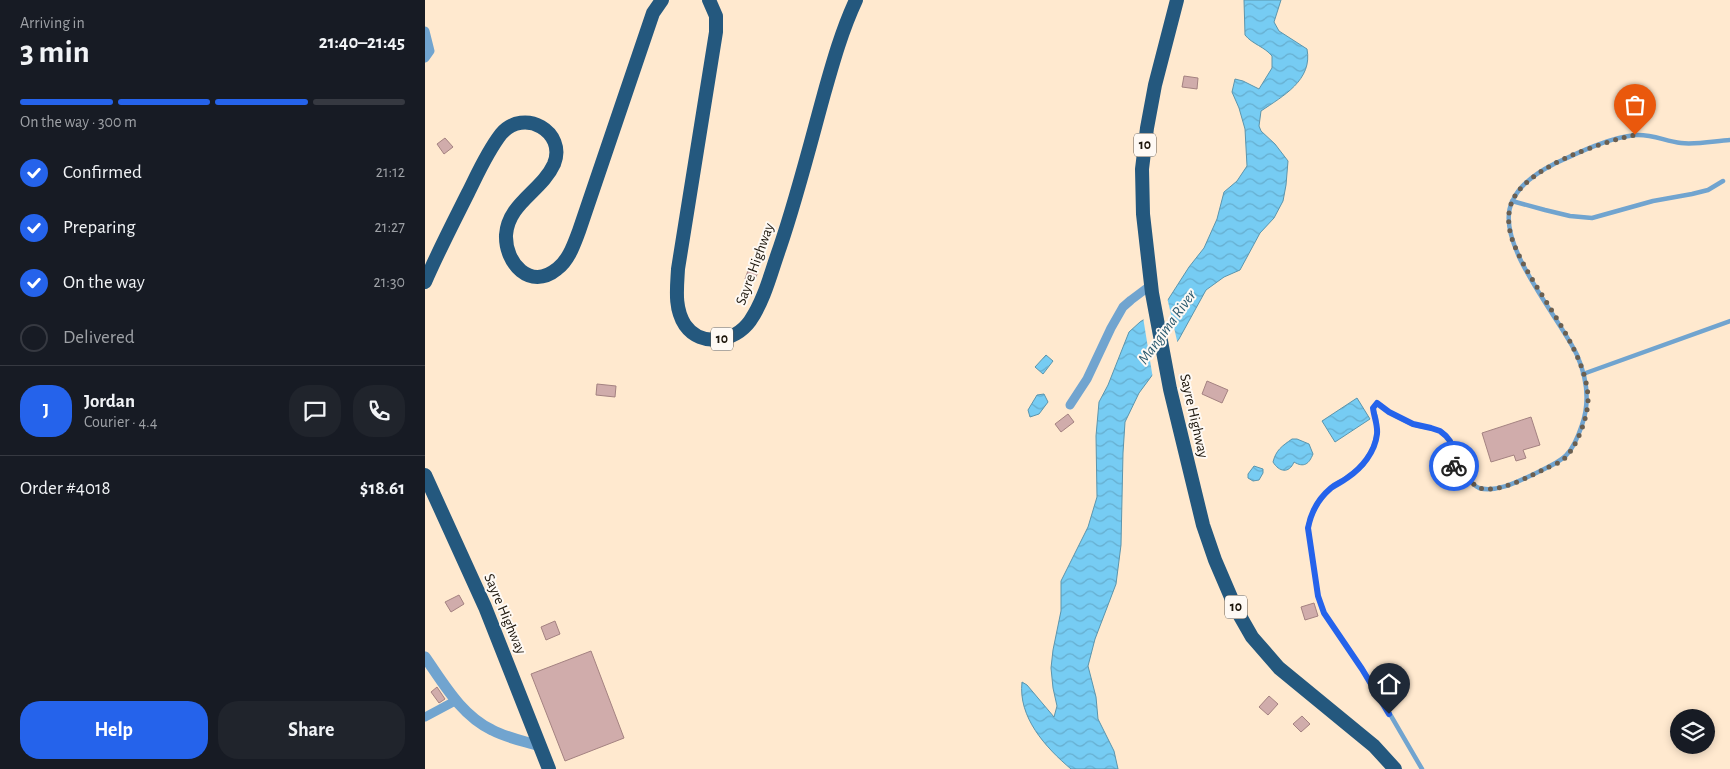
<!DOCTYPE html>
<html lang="en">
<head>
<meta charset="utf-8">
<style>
  :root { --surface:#171b24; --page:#20242c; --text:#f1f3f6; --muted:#9ea1a6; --line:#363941; --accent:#2563eb }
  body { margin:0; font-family:"Alegreya Sans",sans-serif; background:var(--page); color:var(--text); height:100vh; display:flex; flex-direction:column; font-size:19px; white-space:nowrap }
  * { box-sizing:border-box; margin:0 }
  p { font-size:16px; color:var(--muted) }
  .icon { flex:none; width:28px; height:28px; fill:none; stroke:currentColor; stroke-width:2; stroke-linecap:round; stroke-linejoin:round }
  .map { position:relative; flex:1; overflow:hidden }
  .details { display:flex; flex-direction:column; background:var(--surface); width:425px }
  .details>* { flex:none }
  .controls { position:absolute; left:1245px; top:709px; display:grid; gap:10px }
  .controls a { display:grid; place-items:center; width:45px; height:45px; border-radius:50%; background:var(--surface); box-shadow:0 2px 8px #0003; font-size:25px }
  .pin { position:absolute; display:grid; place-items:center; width:42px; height:42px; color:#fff; margin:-51px -21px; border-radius:50% 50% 50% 0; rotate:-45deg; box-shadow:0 0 5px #0007 }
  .pin .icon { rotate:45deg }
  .courier { position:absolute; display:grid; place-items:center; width:50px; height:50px; margin:-25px; border:4px solid #2563eb; border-radius:50%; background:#fff; color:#222; box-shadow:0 1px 6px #0007 }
  .overview em { font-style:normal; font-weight:700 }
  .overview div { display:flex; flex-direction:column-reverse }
  .overview { display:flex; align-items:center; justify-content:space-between; height:85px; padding:0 20px }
  h1 { font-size:32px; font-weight:700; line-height:38px }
  .bar { display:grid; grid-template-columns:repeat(4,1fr); gap:8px 5px; align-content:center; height:60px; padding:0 20px }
  .bar i { height:6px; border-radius:4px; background:var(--line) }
  .bar .on { background:var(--accent) }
  .bar p { grid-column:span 4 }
  .line { display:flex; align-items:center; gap:12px; padding:0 20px; border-top:1px solid var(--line) }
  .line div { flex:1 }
  .round { display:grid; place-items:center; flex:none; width:52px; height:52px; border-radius:20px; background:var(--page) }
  ol { padding:0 20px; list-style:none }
  li { display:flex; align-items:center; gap:15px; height:55px }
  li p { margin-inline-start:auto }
  li .icon { padding:5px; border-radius:50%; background:var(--accent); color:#fff; stroke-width:4 }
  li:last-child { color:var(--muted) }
  li i { width:28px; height:28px; border:2px solid var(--line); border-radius:50% }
  .action { display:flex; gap:10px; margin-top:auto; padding:10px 20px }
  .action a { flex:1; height:58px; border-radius:20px; background:var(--accent); color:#fff; font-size:20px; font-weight:700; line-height:58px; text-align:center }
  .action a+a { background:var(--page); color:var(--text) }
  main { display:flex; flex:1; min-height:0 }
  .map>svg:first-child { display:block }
  .water { fill:url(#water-waves); stroke:#5b95ad }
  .pier { fill:#ffe9cf }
  .building { fill:#d0acab; stroke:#a48281 }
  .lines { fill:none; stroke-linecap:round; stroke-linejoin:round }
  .service { stroke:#71a4cf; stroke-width:4.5 }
  .minor { stroke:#71a4cf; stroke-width:9 }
  .tertiary { stroke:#71a4cf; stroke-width:11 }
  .trunk { stroke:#24587e; stroke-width:14 }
  .done { stroke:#6b5f50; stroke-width:5; stroke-dasharray:0 9 }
  .route { stroke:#2563eb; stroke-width:6 }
  .labels { text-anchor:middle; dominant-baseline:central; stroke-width:4; stroke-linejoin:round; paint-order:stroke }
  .shield { fill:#fef9f4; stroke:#605951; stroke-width:1 }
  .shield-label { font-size:14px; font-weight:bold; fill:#1c150b }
  .street-label { font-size:15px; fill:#1c150b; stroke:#fef9f4 }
  .water-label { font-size:16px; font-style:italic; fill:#2d5c71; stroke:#fef9f4 }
</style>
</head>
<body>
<main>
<section class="details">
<div class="overview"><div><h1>3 min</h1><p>Arriving in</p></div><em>21:40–21:45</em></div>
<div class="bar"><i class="on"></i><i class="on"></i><i class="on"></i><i></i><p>On the way · 300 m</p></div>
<ol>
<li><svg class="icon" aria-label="check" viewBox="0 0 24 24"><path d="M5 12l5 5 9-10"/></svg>Confirmed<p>21:12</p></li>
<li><svg class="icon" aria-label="check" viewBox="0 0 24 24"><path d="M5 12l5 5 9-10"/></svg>Preparing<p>21:27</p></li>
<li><svg class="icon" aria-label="check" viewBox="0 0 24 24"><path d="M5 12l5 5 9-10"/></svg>On the way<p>21:30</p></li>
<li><i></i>Delivered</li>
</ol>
<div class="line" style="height:90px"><b class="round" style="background:var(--accent);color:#fff">J</b><div><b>Jordan</b><p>Courier · 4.4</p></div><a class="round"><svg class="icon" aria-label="chat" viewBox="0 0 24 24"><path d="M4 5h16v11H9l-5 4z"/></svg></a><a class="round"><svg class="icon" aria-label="phone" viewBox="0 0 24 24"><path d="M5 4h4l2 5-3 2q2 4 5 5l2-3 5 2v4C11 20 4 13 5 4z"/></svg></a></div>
<div class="line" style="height:65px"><div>Order #4018</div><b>$18.61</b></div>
<div class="action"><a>Help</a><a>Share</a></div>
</section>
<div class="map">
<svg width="1305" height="769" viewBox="0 0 1305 769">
  <defs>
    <pattern id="water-waves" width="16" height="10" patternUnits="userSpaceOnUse" patternTransform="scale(1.25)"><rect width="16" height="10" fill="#76ccf3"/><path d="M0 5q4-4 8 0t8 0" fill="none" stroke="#66aecf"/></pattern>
  </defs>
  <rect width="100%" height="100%" fill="#ffe9cf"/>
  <g class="water">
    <path d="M819 0H856L849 22 854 31 882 49C888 80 858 96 836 111L834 126 836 131 850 144 863 161 861 185 858 201 849 218 835 233 815 270 799 277 781 290 754 339 714 393 700 422 698 453 696 545 691 584 670 639 663 666 671 697 673 719 689 751 693 769H646C620 747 593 717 597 682L602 685 629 717 632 706 628 688 626 668 628 650 636 611V581L663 527 672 497 671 436 674 402 683 385 704 332 715 322 739 306 764 267 779 248 792 219 799 192 812 181 822 166 820 129 814 108 807 92 810 79 818 81 834 89 847 68V56C840 47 827 44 820 35Z"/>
    <polygon points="621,355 628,361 618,374 610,367"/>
    <polygon points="619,394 623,402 614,414 605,417 603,410 612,395"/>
    <polygon points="932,398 945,419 910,442 897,421"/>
    <path d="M867 439H872L884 444 888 454C884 464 879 468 869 462 864 474 854 472 848 462 851 450 857 446 867 439Z"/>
    <polygon points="829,466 838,469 838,473 834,480 828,481 823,478 823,474"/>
  </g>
  <polygon class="pier" points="742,297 753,345 728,379 718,317 738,304"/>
  <g class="building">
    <polygon points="759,76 773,78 772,89 757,87"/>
    <polygon points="20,138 28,147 19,154 12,144"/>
    <polygon points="324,268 333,272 329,282 320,279"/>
    <polygon points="782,381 803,390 797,403 777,394"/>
    <polygon points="172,384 191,386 190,397 171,395"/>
    <polygon points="643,414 649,422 636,432 630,424"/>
    <polygon points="1106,417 1115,445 1098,450 1101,458 1091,461 1089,455 1066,462 1057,433"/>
    <polygon points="34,595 39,604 26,612 20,602"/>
    <polygon points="889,603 893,616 880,620 876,607"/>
    <polygon points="130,621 135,634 121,640 116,627"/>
    <polygon points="166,651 199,738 140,761 106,674"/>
    <polygon points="12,687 20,699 14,703 6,692"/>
    <polygon points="844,696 853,704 843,715 834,707"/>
    <polygon points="877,716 885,724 876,732 868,724"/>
  </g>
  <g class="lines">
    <g class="service">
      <polyline points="1087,201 1120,210 1145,216 1167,218 1228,201 1267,194 1283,190 1298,181"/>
      <polyline points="1158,374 1305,321"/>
      <path d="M997 769 948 685 899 613 893 596 883 527 885 519 893 502 907 487 923 477 938 465 948 448 952 434 951 418 948 408 952 403C956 405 959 409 964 412 971 416 979 420 987 424 1000 429 1017 426 1024 440 1028 448 1024 458 1029 466 1032 471 1039 474 1043 478 1046 482 1049 486 1054 488 1072 493 1094 481 1109 474 1138 460 1146 458 1157 425 1165 402 1162 378 1152 355 1135 318 1068 242 1087 202 1094 185 1113 172 1129 164 1152 153 1185 137 1211 135 1227 134 1240 141 1256 143 1270 145 1290 141 1305 140"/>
    </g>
    <g class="minor">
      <polyline points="0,31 5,51 0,58"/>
      <polyline points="645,405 662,379 686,328 698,307 706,300 726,285"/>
      <polyline points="0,717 30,701"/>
    </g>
    <path class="tertiary" d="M0 657C19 684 36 715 67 730 82 738 99 741 115 746"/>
    <g class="trunk">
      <path d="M284 0 291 16V32L253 269C252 288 249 308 260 325 276 348 310 342 325 321 340 299 346 272 355 247 372 197 385 145 399 94 408 62 417 30 431 0"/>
      <polyline points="752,0 730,85 722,128 717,169 718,214 727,293 745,389 778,525 790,560 811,609 827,637 854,668 949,746 970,769"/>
      <path d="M0 282C13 252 28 223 43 193 53 173 62 152 76 134 99 107 142 132 129 164 117 191 83 203 81 235 80 263 105 291 132 269 144 260 149 244 154 231L228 13 237 0"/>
      <polyline points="0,475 60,607 124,769"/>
    </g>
  </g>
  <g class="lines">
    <path class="done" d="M1029 466C1032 470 1050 486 1054 488 1074 494 1104 476 1122 468 1127 465 1135 463 1139 459 1152 447 1164 415 1163 397 1161 353 1120 304 1099 265 1090 248 1080 229 1085 208 1093 169 1176 142 1210 135"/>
    <path class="route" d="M964 714 937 669 899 613 893 596 883 528C886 512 894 498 906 488 911 484 917 482 922 478 937 468 950 452 952 434 953 425 949 417 948 408L952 403 964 412 988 424 1006 428 1015 431 1021 436 1025 441 1029 466"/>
  </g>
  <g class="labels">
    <g class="shield">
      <rect x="709" y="133.5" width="22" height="23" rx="4"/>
      <rect x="286" y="327.5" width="22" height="23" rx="4"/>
      <rect x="800" y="595.5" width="22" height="23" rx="4"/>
    </g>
    <g class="shield-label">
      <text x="720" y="145">10</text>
      <text x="297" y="339">10</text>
      <text x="811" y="607">10</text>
    </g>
    <g class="street-label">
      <text transform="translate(330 264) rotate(-70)">Sayre Highway</text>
      <text transform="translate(769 416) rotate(77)">Sayre Highway</text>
      <text transform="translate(80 614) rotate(67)">Sayre Highway</text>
    </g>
    <g class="water-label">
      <text transform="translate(742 327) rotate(-54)">Mangima River</text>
    </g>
  </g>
</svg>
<div class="controls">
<a><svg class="icon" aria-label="layers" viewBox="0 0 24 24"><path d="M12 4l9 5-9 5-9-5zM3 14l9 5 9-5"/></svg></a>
</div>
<div class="pin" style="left:1210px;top:135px;background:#ea580c"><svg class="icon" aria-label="bag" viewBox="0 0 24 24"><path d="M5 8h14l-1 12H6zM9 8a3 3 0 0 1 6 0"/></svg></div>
<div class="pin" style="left:964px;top:714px;background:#1f2937"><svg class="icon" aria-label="home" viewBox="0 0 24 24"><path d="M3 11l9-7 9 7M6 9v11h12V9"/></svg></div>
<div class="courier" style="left:1029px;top:466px"><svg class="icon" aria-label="bike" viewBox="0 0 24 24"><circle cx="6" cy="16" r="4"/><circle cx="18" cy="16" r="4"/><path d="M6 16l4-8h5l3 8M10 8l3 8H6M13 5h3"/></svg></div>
</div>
</main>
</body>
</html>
